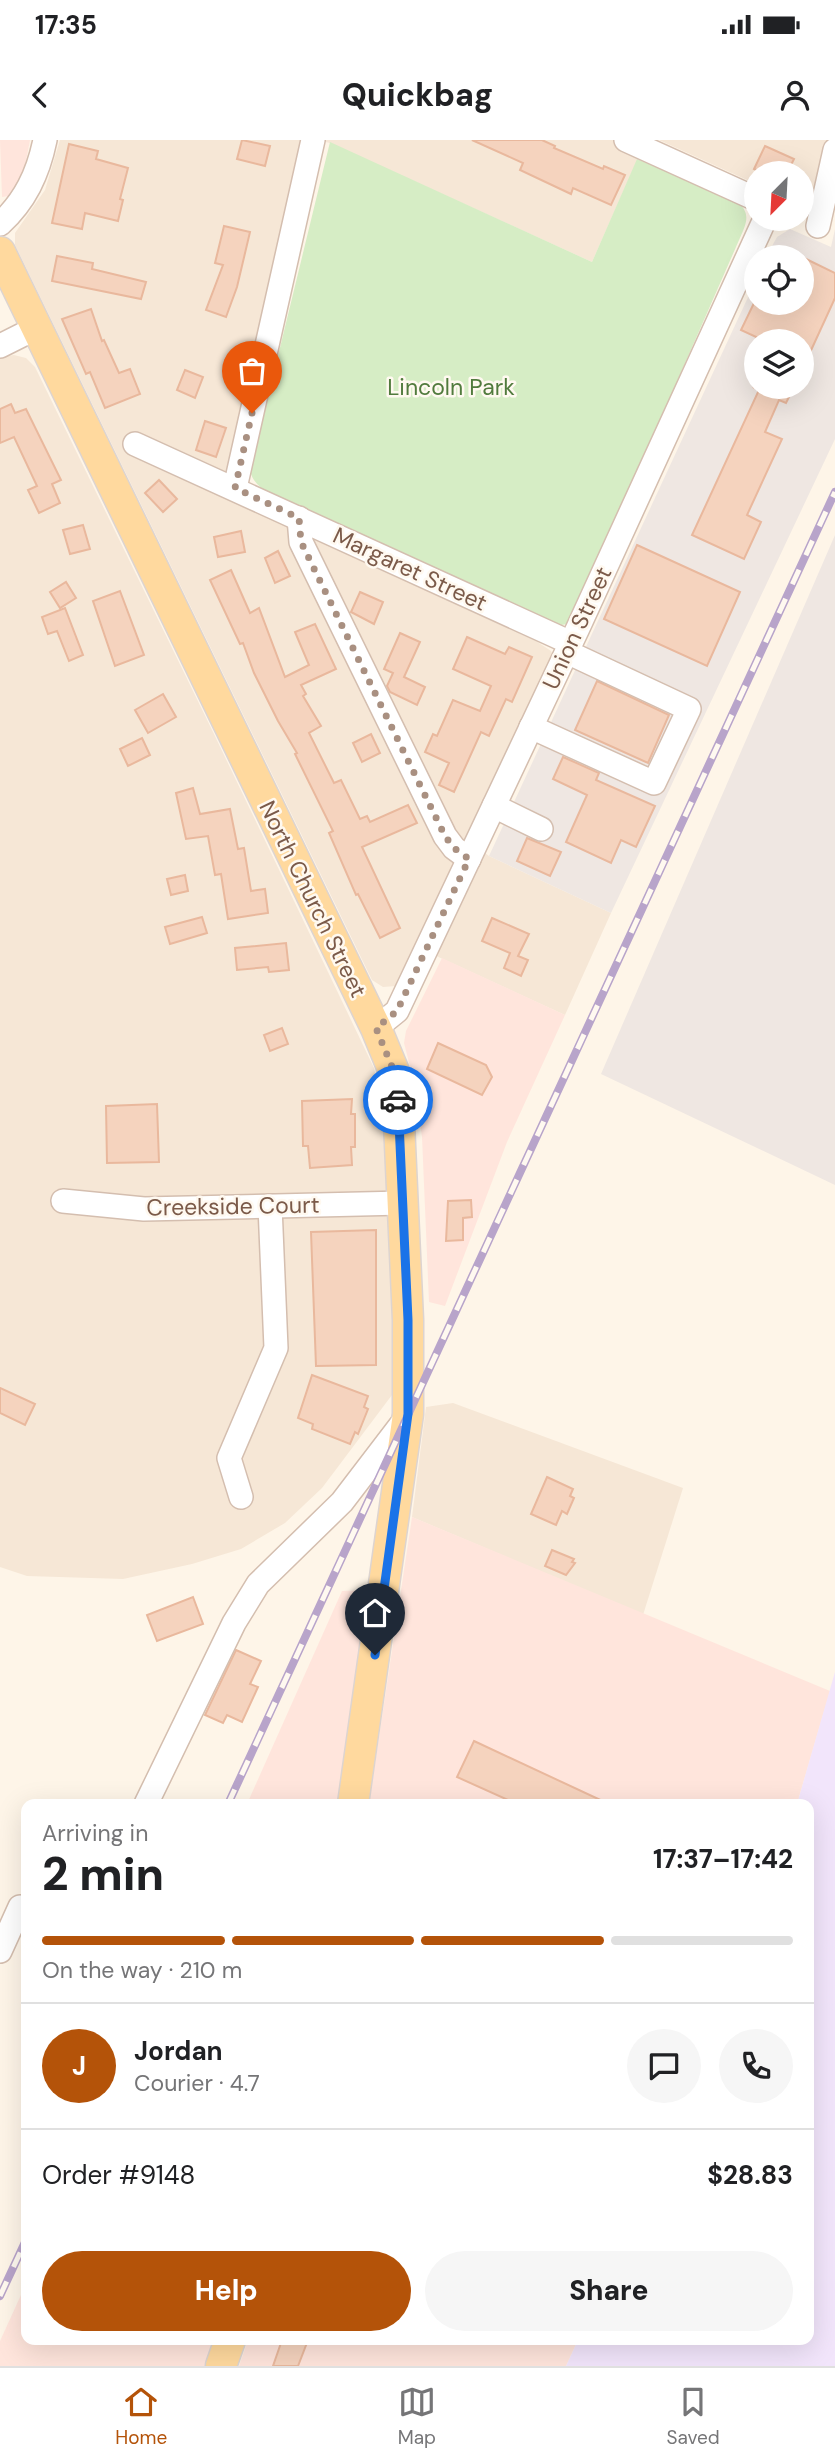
<!DOCTYPE html>
<html lang="en">
<head>
<meta charset="utf-8">
<style>
  :root { --surface:#fff; --page:#f6f6f6; --text:#202124; --muted:#757577; --line:#e0e0e0; --accent:#b45309 }
  body { margin:0; font-family:"DM Sans",sans-serif; background:var(--page); color:var(--text); height:100vh; display:flex; flex-direction:column; font-size:26px; white-space:nowrap }
  * { box-sizing:border-box; margin:0 }
  p { font-size:23px; color:var(--muted) }
  .icon { flex:none; width:38px; height:38px; fill:none; stroke:currentColor; stroke-width:2; stroke-linecap:round; stroke-linejoin:round }
  .map { position:relative; flex:1; overflow:hidden }
  .drawer { position:absolute; left:21px; top:1659px; width:793px; height:546px; display:flex; flex-direction:column; background:var(--surface); border-radius:14px; box-shadow:0 7px 28px #0002 }
  .drawer>* { flex:none }
  .needle { width:46px; rotate:204deg }
  .controls { position:absolute; left:744px; top:21px; display:grid; gap:14px }
  .controls a { display:grid; place-items:center; width:70px; height:70px; border-radius:50%; background:var(--surface); box-shadow:0 7px 28px #0002; font-size:35px }
  .pin { position:absolute; display:grid; place-items:center; width:60px; height:60px; color:#fff; margin:-72px -30px; border-radius:50% 50% 50% 0; rotate:-45deg; box-shadow:0 0 7px #0007 }
  .pin .icon { rotate:45deg }
  .courier { position:absolute; display:grid; place-items:center; width:70px; height:70px; margin:-35px; border:5px solid #1a73e8; border-radius:50%; background:#fff; color:#222; box-shadow:0 2px 9px #0007 }
  .headline em { font-style:normal; font-weight:800 }
  .headline div { display:flex; flex-direction:column-reverse }
  .headline { display:flex; align-items:center; justify-content:space-between; height:119px; padding:0 21px }
  h1 { font-size:46px; font-weight:800; line-height:52px }
  .bar { display:grid; grid-template-columns:repeat(4,1fr); gap:10px 7px; align-content:center; height:84px; padding:0 21px }
  .bar i { height:9px; border-radius:5px; background:var(--line) }
  .bar .selected { background:var(--accent) }
  .bar p { grid-column:span 4 }
  .line { display:flex; align-items:center; gap:18px; padding:0 21px; border-top:2px solid var(--line) }
  .line div { flex:1 }
  .round { display:grid; place-items:center; flex:none; width:74px; height:74px; border-radius:37px; background:var(--page) }
  .action { display:flex; gap:14px; margin-top:auto; padding:14px 21px }
  .action a { flex:1; height:80px; border-radius:42px; background:var(--accent); color:#fff; font-size:28px; font-weight:800; line-height:80px; text-align:center }
  .action a+a { background:var(--page); color:var(--text) }
  .status { display:flex; justify-content:space-between; align-items:center; height:49px; padding:0 35px; background:var(--surface); direction:ltr }
  .status svg { height:19px; fill:currentColor }
  header { display:flex; justify-content:space-between; align-items:center; height:91px; padding:0 21px; background:var(--surface); font-size:32px; font-weight:800 }
  .dock { display:flex; justify-content:space-around; align-items:center; height:98px; border-top:2px solid var(--line); background:var(--surface); font-size:19px; color:var(--muted) }
  .dock a { display:grid; justify-items:center; gap:4px }
  .dock .selected { color:var(--accent) }
  .map>svg:first-child { display:block }
  .residential { fill:#f6e7d6 }
  .commercial { fill:#ffe5dc }
  .industrial { fill:#efe7e2; fill-rule:evenodd }
  .education { fill:#f2e5fb }
  .green { fill:#d6edc5 }
  .building { fill:#f5d3be; stroke:#e9b89d; stroke-width:2 }
  .lines { fill:none; stroke-linecap:round; stroke-linejoin:round }
  .minor-casing { stroke:#d4beaf; stroke-width:26 }
  .major-casing { stroke:#ddd4d0; stroke-width:33 }
  .minor { stroke:#fff; stroke-width:23 }
  .major { stroke:#ffd99e; stroke-width:30 }
  .rail-casing { stroke:#b8a4ca; stroke-width:8 }
  .rail { stroke:#fff9f0; stroke-width:5; stroke-dasharray:16; stroke-linecap:butt }
  .done { stroke:#a99081; stroke-width:7; stroke-dasharray:0 12.6 }
  .route { stroke:#1a73e8; stroke-width:9 }
  .labels { text-anchor:middle; dominant-baseline:central; stroke-width:5; stroke-linejoin:round; paint-order:stroke }
  .park-label { font-size:23px; fill:#517b3d; stroke:#fff9f0 }
  .street-label { font-size:23px; fill:#7b5a49; stroke:#fff9f0 }
</style>
</head>
<body>
<div class="status"><b>17:35</b><svg viewBox="0 0 49 12"><path d="M0 12V9h3v3zM5 12V6h3v6zM10 12V3h3v9zM15 12V0h3v12zM26 1h20v11H26zM47 4h2v5h-2z"/></svg></div>
<header><svg class="icon" aria-label="back" viewBox="0 0 24 24"><path d="M15 5l-7 7 7 7"/></svg>Quickbag<svg class="icon" aria-label="person" viewBox="0 0 24 24"><circle cx="12" cy="8" r="4"/><path d="M4 21q1-7 8-7t8 7"/></svg></header>
<div class="map">
<svg width="835" height="2226" viewBox="0 0 835 2226">
  <rect width="100%" height="100%" fill="#fef5e8"/>
  <g class="residential">
    <polygon points="60,0 303,0 228,357 239,365 536,501 551,511 553,515 469,701 489,716 611,773 565,875 421,809 402,843 396,846 383,847 372,840 15,105 15,93 45,50"/>
    <polygon points="316,0 646,0 592,122 330,3"/>
    <polygon points="659,0 830,0 814,64 809,67 802,65 802,33 756,33 756,44"/>
    <polygon points="14,215 26,218 35,227 213,592 374,928 385,981 398,1247 322,1348 285,1383 241,1409 192,1424 123,1439 27,1436 0,1427 0,217"/>
    <polygon points="453,1263 683,1348 643,1475 412,1377 426,1267"/>
  </g>
  <g class="commercial">
    <polygon points="0,0 30,0 25,26 18,44 9,56 2,57"/>
    <polygon points="442,818 565,875 507,1002 445,1166 429,1162 422,997 415,946 404,903 406,891"/>
    <polygon points="412,1377 830,1551 797,1664 369,1664"/>
    <polygon points="371,1450 339,1664 247,1664 342,1451"/>
    <polygon points="26,2144 26,2200 217,2200 208,2226 0,2226 0,2201"/>
    <polygon points="248,2200 578,2200 566,2226 239,2226"/>
  </g>
  <g class="industrial">
    <path d="M790 89 831 107 835 89V299L611 773 489 716 756 140V163H802V117H766L777 97ZM756 201H802V247H756Z"/>
    <polygon points="835,395 835,1045 601,934"/>
  </g>
  <polygon class="education" points="835,1532 835,2226 566,2226 578,2200 808,2200 808,1664 797,1664"/>
  <path class="green" d="M330 2 592 122 637 19 739 63C748 72 748 79 743 91L575 474 567 484 556 486 287 361C271 353 255 349 250 331Z"/>
  <g class="building">
    <polygon points="242,0 270,6 265,26 237,19"/>
    <polygon points="472,0 542,0 555,6 554,8 603,29 604,26 625,35 611,65 573,48 571,54 520,30 523,23"/>
    <polygon points="69,4 98,11 96,19 128,28 120,59 123,60 118,81 85,73 82,89 52,83"/>
    <polygon points="765,6 794,19 787,33 763,33 754,29"/>
    <polygon points="224,86 250,92 237,147 226,177 206,170 223,125 215,123"/>
    <polygon points="57,116 93,123 92,129 146,142 141,159 52,141"/>
    <polygon points="802,117 835,133 835,158 802,230 802,201 765,201 741,190 754,163 774,163 786,168 788,163 802,163"/>
    <polygon points="91,169 102,201 104,200 119,233 130,229 140,254 105,268 90,232 86,234 62,179"/>
    <polygon points="185,230 203,237 195,258 177,250"/>
    <polygon points="753,247 794,247 786,263 779,260 765,292 782,299 747,375 761,382 744,419 692,395 759,250"/>
    <polygon points="11,264 15,273 26,269 61,340 52,344 60,363 39,373 28,350 37,346 14,297 0,303 0,269"/>
    <polygon points="205,281 226,288 216,317 196,310"/>
    <polygon points="159,340 177,359 163,372 145,353"/>
    <polygon points="83,385 90,409 70,414 63,390"/>
    <polygon points="241,391 245,412 218,417 214,397"/>
    <polygon points="637,405 740,452 707,526 604,479"/>
    <polygon points="278,411 290,436 275,443 265,418"/>
    <polygon points="231,430 250,473 259,468 285,537 309,525 295,492 315,484 336,529 301,545 306,554 303,556 321,586 309,593 334,643 341,640 360,679 367,676 370,682 408,665 417,683 362,707 400,788 380,798 358,754 356,755 329,693 333,691 295,614 297,613 278,581 254,533 243,503 240,504 210,440"/>
    <polygon points="66,442 76,458 60,468 50,452"/>
    <polygon points="120,451 144,515 115,526 93,461"/>
    <polygon points="360,452 383,462 374,484 351,472"/>
    <polygon points="65,468 83,515 69,521 57,491 48,494 42,477"/>
    <polygon points="400,493 420,502 404,537 425,547 417,565 390,552 387,546 393,533 384,529"/>
    <polygon points="467,497 505,514 509,507 532,517 512,562 506,559 489,596 481,592 454,652 439,645 449,623 425,612 433,594 437,596 453,560 480,571 491,546 453,529"/>
    <polygon points="597,541 669,575 648,623 575,590"/>
    <polygon points="163,554 176,577 148,593 135,570"/>
    <polygon points="371,594 380,613 362,622 353,603"/>
    <polygon points="142,598 150,615 128,626 120,609"/>
    <polygon points="563,617 599,633 596,640 655,666 636,707 621,700 611,723 566,702 587,655 553,639"/>
    <polygon points="193,648 200,674 230,669 238,709 244,708 251,751 265,749 268,773 228,779 221,734 215,735 208,696 186,699 176,653"/>
    <polygon points="527,698 561,712 550,736 517,721"/>
    <polygon points="185,735 188,751 171,755 167,739"/>
    <polygon points="202,777 207,793 170,804 165,787"/>
    <polygon points="492,778 529,794 518,816 528,820 521,836 504,828 510,813 482,801"/>
    <polygon points="286,803 289,830 269,832 268,827 237,830 235,808"/>
    <polygon points="282,888 288,904 270,911 264,895"/>
    <polygon points="438,903 486,925 492,937 482,955 427,929"/>
    <polygon points="352,959 351,974 355,974 355,1007 351,1007 352,1025 310,1028 308,1006 303,1006 302,961"/>
    <polygon points="157,964 159,1022 107,1023 106,966"/>
    <polygon points="471,1060 472,1077 463,1078 463,1100 446,1101 448,1061"/>
    <polygon points="376,1090 376,1225 316,1226 311,1092"/>
    <polygon points="312,1235 368,1256 364,1267 368,1269 358,1294 355,1292 350,1304 312,1289 313,1284 298,1278"/>
    <polygon points="0,1248 35,1264 25,1285 0,1273"/>
    <polygon points="547,1337 573,1349 570,1356 574,1358 567,1374 562,1371 556,1385 531,1374"/>
    <polygon points="552,1410 574,1419 572,1422 575,1423 566,1435 545,1426"/>
    <polygon points="193,1457 203,1484 157,1501 147,1475"/>
    <polygon points="236,1510 261,1521 250,1544 258,1547 242,1582 227,1575 223,1583 205,1575"/>
    <polygon points="474,1601 609,1664 517,1664 457,1637"/>
    <polygon points="282,2200 308,2200 298,2226 273,2226"/>
  </g>
  <g class="lines">
    <g class="minor-casing">
      <g id="minor">
        <polyline points="626,0 756,59"/>
        <path d="M0 84C25 61 38 34 45 0"/>
        <polyline points="818,86 835,10"/>
        <polyline points="0,206 36,188"/>
        <polyline points="135,304 571,503"/>
        <polyline points="235,348 313,0"/>
        <polyline points="299,378 301,402 445,696 454,708 469,719"/>
        <polyline points="531,587 654,643 689,569 567,512"/>
        <polyline points="494,666 541,689"/>
        <polyline points="376,888 397,871 578,488 765,79"/>
        <polyline points="63,1061 144,1069 403,1063"/>
        <polyline points="241,1357 229,1318 276,1208 270,1066"/>
        <polyline points="146,1664 234,1483 258,1444 342,1362 407,1277"/>
        <polyline points="0,1811 20,1767"/>
      </g>
    </g>
    <g class="major-casing">
      <g id="major">
        <polyline points="0,112 376,888 397,939 408,1180 408,1274 353,1664"/>
        <polyline points="221,2226 230,2200"/>
      </g>
    </g>
    <use href="#minor" class="minor"/>
    <use href="#major" class="major"/>
    <g class="rail-casing">
      <g id="rail">
        <polyline points="228,1664 835,352"/>
        <polyline points="0,2156 26,2100"/>
      </g>
    </g>
    <use href="#rail" class="rail"/>
  </g>
  <g class="lines">
    <polyline class="done" points="252,273 235,348 299,378 301,402 445,696 454,708 469,719 397,871 376,888 397,939 398,960"/>
    <polyline class="route" points="375,1515 408,1274 408,1180 398,960"/>
  </g>
  <g class="labels">
    <g class="park-label">
      <text x="451" y="247">Lincoln Park</text>
    </g>
    <g class="street-label">
      <text transform="translate(410 429) rotate(25)">Margaret Street</text>
      <text transform="translate(577 488) rotate(-65)">Union Street</text>
      <text transform="translate(313 759) rotate(64)">North Church Street</text>
      <text transform="translate(233 1066) rotate(-1)">Creekside Court</text>
    </g>
  </g>
</svg>
<div class="controls">
<a><svg class="needle" viewBox="-14 -14 28 28"><path d="M0-13l5 13h-10z" fill="#e53935"/><path d="M0 13l5-13h-10z" fill="#757577"/></svg></a>
<a><svg class="icon" aria-label="locate" viewBox="0 0 24 24"><circle cx="12" cy="12" r="6"/><path d="M12 2v4M12 18v4M2 12h4M18 12h4"/></svg></a>
<a><svg class="icon" aria-label="layers" viewBox="0 0 24 24"><path d="M12 4l9 5-9 5-9-5zM3 14l9 5 9-5"/></svg></a>
</div>
<div class="pin" style="left:252px;top:273px;background:#ea580c"><svg class="icon" aria-label="bag" viewBox="0 0 24 24"><path d="M5 8h14l-1 12H6zM9 8a3 3 0 0 1 6 0"/></svg></div>
<div class="pin" style="left:375px;top:1515px;background:#1f2937"><svg class="icon" aria-label="home" viewBox="0 0 24 24"><path d="M3 11l9-7 9 7M6 9v11h12V9"/></svg></div>
<div class="courier" style="left:398px;top:960px"><svg class="icon" aria-label="car" viewBox="0 0 24 24"><path d="M5 17H2v-5l4-1 3-4h7l3 4 3 1v5h-3M9 17h6M6 11h13"/><circle cx="7" cy="17" r="2"/><circle cx="17" cy="17" r="2"/></svg></div>
<section class="drawer">
<div class="headline"><div><h1>2 min</h1><p>Arriving in</p></div><em>17:37–17:42</em></div>
<div class="bar"><i class="selected"></i><i class="selected"></i><i class="selected"></i><i></i><p>On the way · 210 m</p></div>
<div class="line" style="height:126px"><b class="round" style="background:var(--accent);color:#fff">J</b><div><b>Jordan</b><p>Courier · 4.7</p></div><a class="round"><svg class="icon" aria-label="chat" viewBox="0 0 24 24"><path d="M4 5h16v11H9l-5 4z"/></svg></a><a class="round"><svg class="icon" aria-label="phone" viewBox="0 0 24 24"><path d="M5 4h4l2 5-3 2q2 4 5 5l2-3 5 2v4C11 20 4 13 5 4z"/></svg></a></div>
<div class="line" style="height:91px"><div>Order #9148</div><b>$28.83</b></div>
<div class="action"><a>Help</a><a>Share</a></div>
</section>
</div>
<nav class="dock">
<a class="selected"><svg class="icon" aria-label="home" viewBox="0 0 24 24"><path d="M3 11l9-7 9 7M6 9v11h12V9"/></svg>Home</a>
<a><svg class="icon" aria-label="map" viewBox="0 0 24 24"><path d="M3 6l6-2 6 2 6-2v14l-6 2-6-2-6 2zM9 4v14M15 6v14"/></svg>Map</a>
<a><svg class="icon" aria-label="saved" viewBox="0 0 24 24"><path d="M7 4h10v16l-5-4-5 4z"/></svg>Saved</a>
</nav>
</body>
</html>
